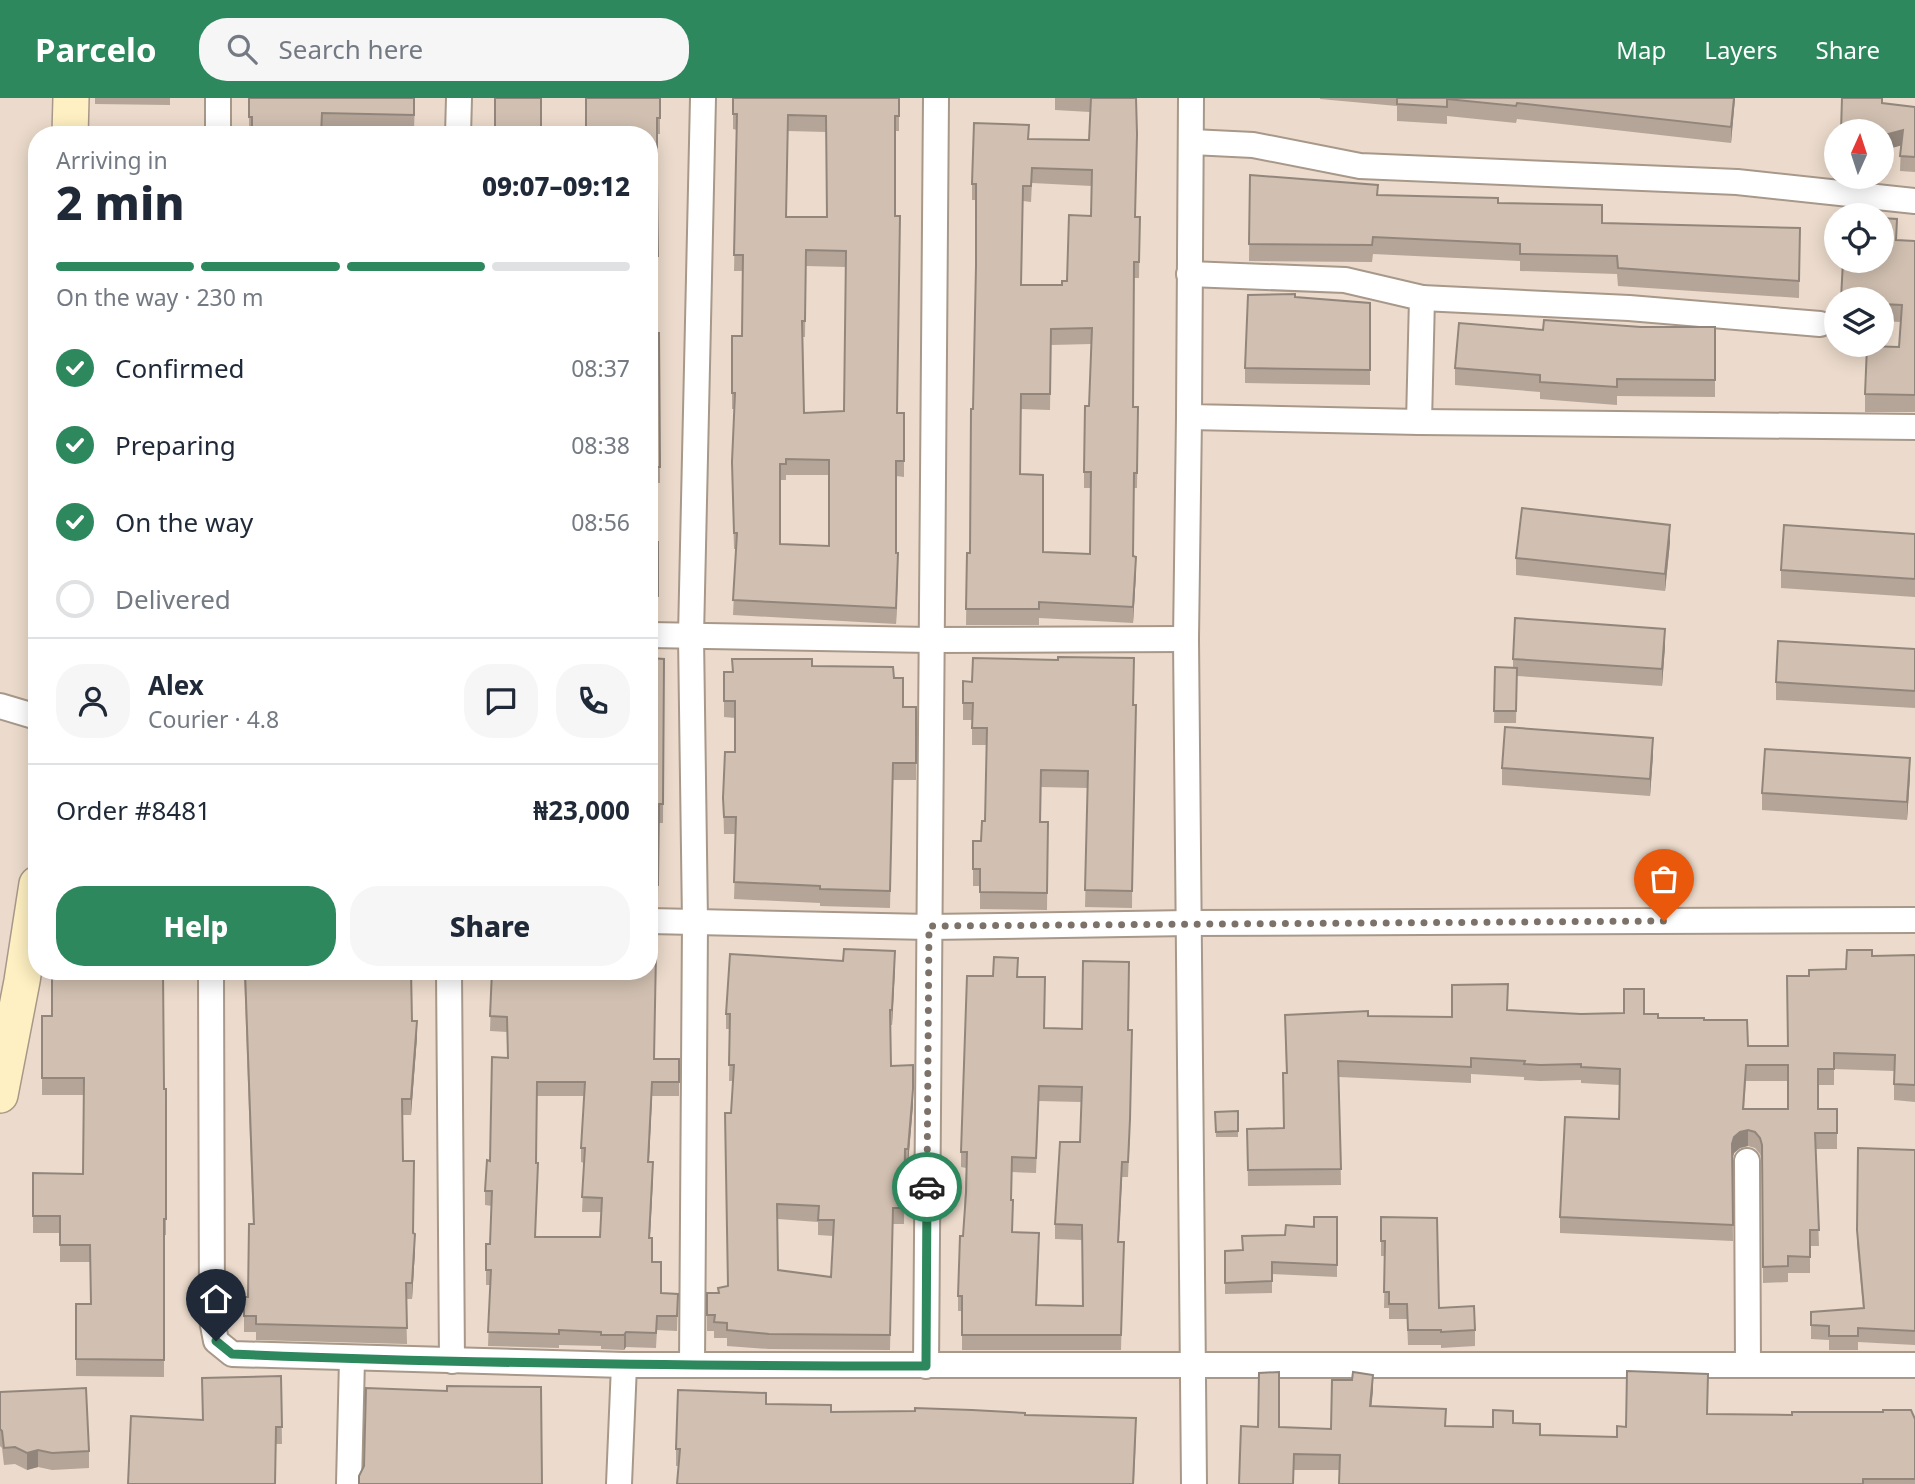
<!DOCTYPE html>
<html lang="en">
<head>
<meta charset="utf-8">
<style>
  :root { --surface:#fff; --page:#f6f6f7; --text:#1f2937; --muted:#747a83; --line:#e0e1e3; --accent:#2e885d }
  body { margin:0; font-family:"Noto Sans",sans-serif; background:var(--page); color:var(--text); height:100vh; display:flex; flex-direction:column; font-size:26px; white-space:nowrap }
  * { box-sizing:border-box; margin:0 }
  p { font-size:23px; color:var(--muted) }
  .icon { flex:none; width:38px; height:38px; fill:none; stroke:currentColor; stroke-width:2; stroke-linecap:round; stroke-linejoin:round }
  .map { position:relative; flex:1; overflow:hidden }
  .panel { position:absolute; left:28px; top:28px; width:630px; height:854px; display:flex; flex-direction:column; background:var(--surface); border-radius:28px; box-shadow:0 4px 18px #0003 }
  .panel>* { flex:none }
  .needle { width:46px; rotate:3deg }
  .controls { position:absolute; left:1824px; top:21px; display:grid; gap:14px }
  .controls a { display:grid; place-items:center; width:70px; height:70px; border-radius:50%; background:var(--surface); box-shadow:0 4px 18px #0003; font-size:35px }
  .pin { position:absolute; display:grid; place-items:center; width:60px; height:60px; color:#fff; margin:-72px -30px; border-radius:50% 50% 50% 0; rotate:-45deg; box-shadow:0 0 7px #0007 }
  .pin .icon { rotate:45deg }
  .courier { position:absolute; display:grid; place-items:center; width:70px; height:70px; margin:-35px; border:5px solid #2e885d; border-radius:50%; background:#fff; color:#222; box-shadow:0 2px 9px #0007 }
  .overview em { font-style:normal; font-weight:800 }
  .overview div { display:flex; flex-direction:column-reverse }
  .overview { display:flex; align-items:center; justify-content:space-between; height:119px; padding:0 28px }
  h1 { font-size:46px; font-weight:800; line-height:52px }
  .bar { display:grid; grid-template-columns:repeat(4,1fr); gap:10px 7px; align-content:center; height:84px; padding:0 28px }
  .bar i { height:9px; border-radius:5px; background:var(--line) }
  .bar .on { background:var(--accent) }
  .bar p { grid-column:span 4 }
  .line { display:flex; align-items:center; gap:18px; padding:0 28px; border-top:2px solid var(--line) }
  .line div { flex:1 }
  .round { display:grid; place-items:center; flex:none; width:74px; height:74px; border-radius:28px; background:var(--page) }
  ol { padding:0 28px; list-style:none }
  li { display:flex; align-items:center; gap:21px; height:77px }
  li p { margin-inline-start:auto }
  li .icon { padding:7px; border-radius:50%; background:var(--accent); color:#fff; stroke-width:4 }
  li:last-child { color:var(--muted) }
  li i { width:38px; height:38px; border:4px solid var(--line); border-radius:50% }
  .primary-button { display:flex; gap:14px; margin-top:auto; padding:14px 28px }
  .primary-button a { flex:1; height:80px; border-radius:28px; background:var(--accent); color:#fff; font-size:28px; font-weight:800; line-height:80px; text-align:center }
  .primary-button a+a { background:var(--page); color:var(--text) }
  header { display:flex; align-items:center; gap:42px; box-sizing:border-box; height:98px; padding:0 35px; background:var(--accent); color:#fff }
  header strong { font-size:33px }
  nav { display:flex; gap:38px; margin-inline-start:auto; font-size:24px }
  .search { width:490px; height:63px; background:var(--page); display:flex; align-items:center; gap:18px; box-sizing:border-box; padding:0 24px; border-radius:28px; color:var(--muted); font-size:26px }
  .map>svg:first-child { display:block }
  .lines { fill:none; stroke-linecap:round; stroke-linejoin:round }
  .street-casing { stroke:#a79889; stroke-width:28 }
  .secondary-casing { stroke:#a79889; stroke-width:38 }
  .street { stroke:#fff; stroke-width:24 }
  .secondary { stroke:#fef0c2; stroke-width:35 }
  .wall { fill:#b4a598; fill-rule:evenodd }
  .shaded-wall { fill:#92867c }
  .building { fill:#d1c0b1; stroke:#92867c; stroke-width:2; fill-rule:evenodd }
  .done { stroke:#7c7269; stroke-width:7; stroke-dasharray:0 12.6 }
  .route { stroke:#2e885d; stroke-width:9 }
</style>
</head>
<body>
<header>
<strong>Parcelo</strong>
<div class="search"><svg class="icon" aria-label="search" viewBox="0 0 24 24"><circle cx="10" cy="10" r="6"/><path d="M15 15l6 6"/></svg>Search here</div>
<nav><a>Map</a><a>Layers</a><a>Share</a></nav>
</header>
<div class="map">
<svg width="1915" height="1386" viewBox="0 0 1915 1386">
  <rect width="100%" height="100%" fill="#ecdbcc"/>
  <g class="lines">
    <g class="street-casing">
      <g id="street">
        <polyline points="1191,0 1189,319 1419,324 1915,329"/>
        <polyline points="218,37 218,0"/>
        <polyline points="458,37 459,0"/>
        <polyline points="1192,44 1253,47 1360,68 1737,84 1915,103"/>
        <polyline points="1189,176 1345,182 1422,200 1419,324"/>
        <polyline points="1422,200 1629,210 1820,226"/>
        <polyline points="1189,319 1186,541 1194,1386"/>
        <polyline points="649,537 930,542 1186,541"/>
        <polyline points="0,608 37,619"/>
        <polyline points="649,823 929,829 1189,825 1915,822"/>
        <polyline points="211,873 212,1222 216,1243 232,1256 624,1267 1915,1267"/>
        <polyline points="449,873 452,1263"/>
        <polyline points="1747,1063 1748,1267"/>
        <polyline points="692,1267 695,824 691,538 703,0"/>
        <polyline points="926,1268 936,0"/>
        <polyline points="349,1386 352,1261"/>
        <polyline points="619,1386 624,1267"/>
      </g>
    </g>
    <g class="secondary-casing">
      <g id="secondary">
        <polyline points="70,37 71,0"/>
        <polyline points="0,997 22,883 37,786"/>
      </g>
    </g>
    <use href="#street" class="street"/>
    <use href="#secondary" class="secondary"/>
  </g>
  <g class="wall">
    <polygon points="95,0 170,0 170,7 95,6"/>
    <polygon points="249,0 415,0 414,33 322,32 249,35"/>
    <polygon points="660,0 660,36 657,36 657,92 658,174 649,174 649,37 586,31"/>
    <path d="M733 0H899V33H895V118L898 315H904V379L896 378V455L898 470 896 526 733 517 736 451H734L732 380 734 311H732V238H742L743 173H734L737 32 733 31ZM788 33 826 34 827 119H786ZM806 168 846 169 844 313 804 315 803 239H805ZM786 377H829V448L780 446V382H786Z"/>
    <path d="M1055 0H1136L1135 119H1140L1139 180H1134L1133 309 1138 324 1137 390H1134L1133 458 1136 474 1133 525 1039 520V527H966L967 455H970L976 168V102H972V86L1029 41 1089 42 1090 14 1055 12ZM1032 85 1092 88 1091 118 1067 183 1062 187H1021L1023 103 1031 104ZM1091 246 1089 308 1084 374V390H1091L1090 456 1043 454 1021 376V311L1050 312 1051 247Z"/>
    <polygon points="1320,0 1735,0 1731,45 1517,21 1516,25 1447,18 1447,26 1397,23 1397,8 1320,1"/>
    <polygon points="1883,5 1915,9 1915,74 1900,73 1901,47 1881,53"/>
    <polygon points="1250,77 1378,97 1498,105 1602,125 1800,130 1799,200 1618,188 1617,176 1520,173 1520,163 1373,156 1372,164 1249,163"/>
    <polygon points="1897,142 1915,143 1915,314 1865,314 1865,296 1899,249 1901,224 1881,223 1881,201"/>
    <polygon points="1295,199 1370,205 1370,287 1245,285 1245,270"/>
    <polygon points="1641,229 1715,229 1715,299 1617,298 1617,307 1540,301 1540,294 1455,287 1455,270 1543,232"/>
    <polygon points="649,235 659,235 660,385 655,385 655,444 658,444 658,514 649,513"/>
    <polygon points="1915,436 1915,499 1781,490 1781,472"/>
    <polygon points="1670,444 1665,493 1516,477 1516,460"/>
    <polygon points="1665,548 1662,588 1517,578 1516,625 1494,625 1495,569 1513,570 1513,561"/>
    <polygon points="1915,551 1915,610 1776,602 1776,584"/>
    <polygon points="649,560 664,561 663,725 659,725 658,806 649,806"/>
    <polygon points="1134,560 1132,810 1085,809 1088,690 1041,689 1040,724 1048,724 1047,812 980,811 980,788 973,788 973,743 981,743 985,723 987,647 972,647 972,622 963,622 963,605 972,584 1058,562"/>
    <polygon points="812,568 894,580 903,609 916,609 916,682 893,682 890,810 820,808 820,805 734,801 736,736 724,736 723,700 735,654 735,620 724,619 724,574"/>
    <polygon points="1653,657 1650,698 1502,687 1502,670"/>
    <polygon points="1910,678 1907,722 1762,712 1762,695"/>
    <path d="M1915 857V1004L1894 1002V973L1834 971V987H1818V1011H1837V1051H1816L1819 1148H1810V1175H1788V1184L1763 1185 1762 1063 1760 1056 1755 1050 1748 1048 1740 1050 1734 1055 1732 1062 1733 1143 1560 1135V1119L1619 1021 1620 987 1581 985V982L1540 983 1524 982V979L1471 976V985L1339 979 1341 1087 1248 1088 1247 1031 1284 1030 1286 975 1285 917 1452 919 1508 912 1581 916H1644L1658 920 1704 922 1748 948H1787L1809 878 1846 871 1872 858ZM1746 983H1788V1011H1744Z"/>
    <path d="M895 869 892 927H890L891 968 913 967V1007L908 1066H905L904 1126H893L890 1252 769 1251 727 1248V1240H714V1233H707V1195H718V1190L728 1188 731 1015 733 983H729L730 931H726V916ZM778 1121 818 1124V1137L833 1138 831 1179 778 1172Z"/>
    <polygon points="244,873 411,873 412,923 417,939 411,1017 402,1017 403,1063 415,1152 412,1201 406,1201 407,1246 256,1242 256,1234 244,1234 244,1199 248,1199 253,1126"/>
    <path d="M492 873 654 961H679V998H652L649 1064 653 1079 650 1140 652 1164 661 1195 678 1196 677 1233 657 1232 656 1250 626 1249 624 1252 601 1251V1248L559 1247V1250L488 1248 490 1187H486V1146H490L492 1108 485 1107V1093L508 960 507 934 490 933ZM537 998H584L581 1050V1064L584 1065 582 1114H601L600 1139H535L538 1080 536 1065Z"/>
    <path d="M993 878 1017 879 1045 930 1128 932 1130 1036 1128 1079H1122L1118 1144H1124L1121 1252H962V1213H958V1198L963 1138 966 1070 961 1069V1054ZM1039 1003 1081 1004 1080 1044 1055 1126V1141L1082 1142 1083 1208 1037 1207 1039 1150 1013 1134V1117L1011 1102 1012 1074 1036 1075Z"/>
    <polygon points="42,918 52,918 164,991 166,1064 166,1137 164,1137 164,1279 76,1278 76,1206 91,1206 90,1164 60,1164 60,1135 33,1135 33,1075 83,1076 84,997 42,997"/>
    <polygon points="1238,1013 1238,1039 1216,1039 1215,1014"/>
    <polygon points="1858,1050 1915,1052 1915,1247 1858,1244 1858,1252 1829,1252 1829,1242 1811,1241 1811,1214 1863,1210 1857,1146"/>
    <polygon points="1337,1119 1337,1179 1272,1176 1272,1195 1225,1196 1225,1153 1243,1152"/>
    <polygon points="1381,1119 1439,1210 1475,1232 1475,1248 1441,1250 1441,1247 1408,1247 1407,1221 1389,1221 1389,1210 1384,1210 1385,1158 1381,1158"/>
    <polygon points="281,1278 282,1346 276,1346 203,1322"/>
    <polygon points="1373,1292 1371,1308 1446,1328 1493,1329 1513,1325 1540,1337 1617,1339 1626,1329 1707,1316 1915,1321 1915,1386 1339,1386 1339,1372 1294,1372 1258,1329 1331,1331"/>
    <polygon points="0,1294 89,1353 89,1370 52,1372 38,1369 27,1372 15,1366 4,1367 2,1350 0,1348"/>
    <polygon points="766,1306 831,1314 1025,1317 1136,1337 1134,1386 677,1386 679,1368 676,1368 676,1351"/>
  </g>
  <g class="shaded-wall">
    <polygon points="1734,0 1735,0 1731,45 1731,29"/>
    <polygon points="1903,32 1903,47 1881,53 1881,38"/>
    <polygon points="1670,427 1670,444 1665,493 1665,476"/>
    <polygon points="898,455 898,470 896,526 896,510"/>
    <polygon points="1136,459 1136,474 1133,525 1133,509"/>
    <polygon points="1665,531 1665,548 1662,588 1662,571"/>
    <polygon points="1653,640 1653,657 1650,698 1650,681"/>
    <polygon points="1910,660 1910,678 1907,722 1907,704"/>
    <polygon points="895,853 895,869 892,927 892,912"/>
    <polygon points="417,923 417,939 411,1017 411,1001"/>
    <polygon points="652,984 652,998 648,1079 648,1064"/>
    <polygon points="913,991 913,1007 908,1066 908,1051"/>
    <polygon points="1748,1032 1748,1048 1740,1050 1734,1055 1732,1062 1732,1046 1734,1039 1740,1034"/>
    <polygon points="653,1064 653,1079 649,1155 649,1140"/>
    <polygon points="1122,1064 1122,1079 1118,1159 1118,1144"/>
    <polygon points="415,1136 415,1152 412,1201 412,1185"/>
    <polygon points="626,1234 626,1249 624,1252 624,1237"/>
    <polygon points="1373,1277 1373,1292 1370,1323 1370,1308"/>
    <polygon points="38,1352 38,1369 27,1372 27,1355"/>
  </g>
  <g class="building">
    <polygon points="249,0 414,0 414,17 322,15 321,37 252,37 252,19 249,19"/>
    <polygon points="495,0 541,0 541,37 492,37 492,31 495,31"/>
    <polygon points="586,0 660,0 660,20 657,20 657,86 658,158 649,158 649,37 580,37 580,31 586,31"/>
    <path d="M733 0H899V18H895V118H900L897 315H904V363H896V455H898L896 510 733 502 737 435H734L732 364 735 295H732V238H742L743 157H734L737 16H733ZM788 17 826 18 827 119H786ZM806 152 846 153 844 313 804 315 802 223H805ZM786 361 829 362V448L780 446V366H786Z"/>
    <path d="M1091 0H1136L1137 36 1135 119H1140L1139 164H1134L1133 309H1138L1137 375H1134L1133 458 1136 459 1133 509 1039 504V511H966L967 455H970L971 311H973L976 168V86H972L974 25 1029 27 1028 41 1089 42ZM1032 70 1092 72 1091 118 1069 117 1067 183H1062V187H1021L1023 88H1031ZM1092 230 1089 308H1085L1084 374H1091L1090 456 1043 454V377L1020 376 1021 296H1050L1051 231Z"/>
    <polygon points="1397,0 1734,0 1731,29 1517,5 1516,8 1447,1 1447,9 1397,6"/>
    <polygon points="1842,0 1882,0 1882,5 1915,9 1915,59 1900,58 1903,32 1881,38 1881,33 1841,33"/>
    <polygon points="1250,77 1378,87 1377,97 1498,100 1498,105 1602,107 1602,125 1800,130 1799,183 1618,170 1617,158 1520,156 1520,146 1373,139 1372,147 1249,146"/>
    <polygon points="1881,120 1897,121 1896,142 1915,143 1915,297 1865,296 1867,248 1899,249 1902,207 1881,206 1881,201 1841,201 1843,163 1881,163"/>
    <polygon points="1295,196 1295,199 1370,205 1370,272 1245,270 1248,197"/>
    <polygon points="1544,222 1641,229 1715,229 1715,282 1617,281 1617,289 1540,284 1540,277 1455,270 1459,225 1543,232"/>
    <polygon points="649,235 659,235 660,369 655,369 655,444 658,444 658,498 649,497"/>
    <polygon points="1522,410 1670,427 1665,476 1516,460"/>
    <polygon points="1784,427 1915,436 1915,481 1781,472"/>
    <polygon points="1515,520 1665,531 1662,571 1513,561"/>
    <polygon points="1778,543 1915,551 1915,593 1776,584"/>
    <polygon points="1058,559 1134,560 1133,607 1136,607 1132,793 1085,792 1088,673 1041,672 1040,724 1048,724 1047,795 980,794 980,771 973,771 973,743 981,743 982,723 985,723 987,630 972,630 973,605 963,605 963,583 972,584 973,560 1058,562"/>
    <polygon points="649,560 664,561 663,706 659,706 658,787 649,787"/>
    <polygon points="732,561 812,561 812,568 893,569 894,580 903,580 903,609 916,609 916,665 893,665 890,793 820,791 820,788 734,784 736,719 724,719 723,700 725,654 735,654 735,603 724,603 724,574 733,574"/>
    <polygon points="1495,569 1517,570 1516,613 1494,613"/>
    <polygon points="1505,629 1653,640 1650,681 1502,670"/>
    <polygon points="1765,651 1910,660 1907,704 1762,695"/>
    <path d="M844 851 895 853 892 912H890L891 968 913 967V991L908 1051H905L904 1110H893L890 1237 769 1236 727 1232V1225L714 1224 715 1217H707V1195H719L718 1190 728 1188 725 1015H731L734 967H729L730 916H726L730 856 843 863ZM777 1106 819 1108 818 1122H834L831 1179 778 1172Z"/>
    <path d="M1847 852H1872V858L1915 857V987L1894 986 1895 957 1834 955V971H1818V1011H1837V1035H1815L1819 1132H1810V1159L1788 1158V1168L1763 1169 1762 1047 1760 1040 1755 1034 1748 1032 1740 1034 1734 1039 1732 1046 1733 1127 1560 1119 1565 1019 1619 1021 1620 971 1581 969V966L1540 967 1524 966 1525 963 1471 960V969L1338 963 1341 1071 1248 1072 1247 1031 1284 1030 1283 975H1287L1285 917 1368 913V918L1452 919V887L1508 886 1507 912 1581 916 1624 915V891H1644V916H1658V920H1704V922H1747L1748 948H1788L1787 878H1809V872L1846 871ZM1746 967H1788V1011H1743Z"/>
    <path d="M649 854H656L654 961H679V984H652L648 1064H653L649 1140H652V1164H661V1195L678 1196 677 1218H657L656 1235 626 1234 624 1237H601V1234L559 1232V1236L488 1234 491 1172H486V1146H490L492 1093H485L487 1062 490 1063 492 959 508 960 507 919 490 918 492 873H649ZM537 984H585L581 1050H585L582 1099 602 1100 600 1139H535L538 1065H536Z"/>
    <path d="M994 859 1018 860 1017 879H1045L1044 930 1082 931 1083 863 1129 864 1128 932H1132L1130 1021 1128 1064H1122L1118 1144H1124L1121 1237H962V1198H958L960 1138H963L966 1095 967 1054H961L967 878H993ZM1039 988 1082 989 1080 1044H1060L1055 1126 1082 1127 1083 1208 1036 1207 1039 1135 1012 1134 1013 1102H1011L1012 1059 1036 1060Z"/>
    <polygon points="52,873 163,873 164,991 166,991 166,1121 164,1121 164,1262 76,1261 76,1206 91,1206 90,1147 60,1147 60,1118 33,1118 33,1075 83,1076 84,980 42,980 42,918 52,918"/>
    <polygon points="245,873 411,873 412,923 417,923 411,1001 402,1001 403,1063 414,1063 413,1135 415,1136 412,1185 406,1185 407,1230 256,1226 256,1218 244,1218 244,1199 248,1199 249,1126 254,1126"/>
    <polygon points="1238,1013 1238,1033 1216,1034 1215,1014"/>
    <polygon points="1858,1050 1915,1052 1915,1233 1858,1230 1858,1238 1829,1238 1829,1228 1811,1227 1811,1214 1864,1210 1857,1132"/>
    <polygon points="1314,1119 1337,1119 1337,1167 1272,1164 1272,1183 1225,1185 1225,1153 1243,1152 1242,1138 1285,1137 1286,1127 1314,1129"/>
    <polygon points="1381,1119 1437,1120 1439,1210 1474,1208 1475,1232 1441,1234 1441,1232 1408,1232 1407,1206 1389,1206 1389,1194 1384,1194 1385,1143 1381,1143"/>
    <polygon points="1627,1273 1708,1276 1707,1316 1792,1317 1792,1314 1883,1314 1883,1312 1911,1312 1915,1321 1915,1381 1863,1381 1863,1386 1339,1386 1340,1357 1294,1356 1293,1386 1239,1386 1241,1328 1258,1329 1259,1275 1279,1274 1279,1329 1331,1331 1332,1282 1352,1282 1353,1274 1373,1277 1370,1308 1446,1311 1445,1328 1493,1329 1493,1312 1513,1313 1513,1325 1540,1326 1540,1337 1617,1339 1617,1328 1626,1329"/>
    <polygon points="281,1278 282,1329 276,1329 275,1386 128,1386 131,1318 203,1322 202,1280"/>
    <polygon points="447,1288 541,1289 542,1386 359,1386 359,1378 364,1368 366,1290 447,1293"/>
    <polygon points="86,1290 89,1353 52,1355 38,1352 27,1355 15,1349 4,1350 2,1333 0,1331 0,1294"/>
    <polygon points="678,1292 766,1295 766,1306 831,1307 831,1314 915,1313 915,1310 972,1312 1025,1315 1025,1317 1136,1320 1133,1386 677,1386 680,1351 676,1351"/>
  </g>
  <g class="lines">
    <polyline class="done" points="927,1089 929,828 1664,823"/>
    <path class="route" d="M216 1243 232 1256C463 1266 694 1268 926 1268L927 1089"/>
  </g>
</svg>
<div class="controls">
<a><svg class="needle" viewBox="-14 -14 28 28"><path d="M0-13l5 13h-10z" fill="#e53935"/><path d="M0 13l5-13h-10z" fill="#747a83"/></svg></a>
<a><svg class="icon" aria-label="locate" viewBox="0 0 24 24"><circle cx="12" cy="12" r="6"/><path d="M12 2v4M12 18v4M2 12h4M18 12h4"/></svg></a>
<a><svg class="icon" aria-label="layers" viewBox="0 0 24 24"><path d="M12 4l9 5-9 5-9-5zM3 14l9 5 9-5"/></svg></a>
</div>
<div class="pin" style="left:1664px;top:823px;background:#ea580c"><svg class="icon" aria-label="bag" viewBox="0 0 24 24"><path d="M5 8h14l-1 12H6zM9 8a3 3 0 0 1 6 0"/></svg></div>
<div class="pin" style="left:216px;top:1243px;background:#1f2937"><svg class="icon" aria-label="home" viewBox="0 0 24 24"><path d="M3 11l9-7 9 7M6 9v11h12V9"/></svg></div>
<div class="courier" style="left:927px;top:1089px"><svg class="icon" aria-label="car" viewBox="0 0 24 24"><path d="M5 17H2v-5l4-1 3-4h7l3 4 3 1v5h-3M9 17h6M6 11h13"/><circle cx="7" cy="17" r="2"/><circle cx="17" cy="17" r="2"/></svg></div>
<section class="panel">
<div class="overview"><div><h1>2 min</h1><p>Arriving in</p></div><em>09:07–09:12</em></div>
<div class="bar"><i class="on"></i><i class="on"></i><i class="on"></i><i></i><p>On the way · 230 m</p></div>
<ol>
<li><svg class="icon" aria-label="check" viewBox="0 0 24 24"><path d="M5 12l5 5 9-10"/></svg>Confirmed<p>08:37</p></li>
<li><svg class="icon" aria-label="check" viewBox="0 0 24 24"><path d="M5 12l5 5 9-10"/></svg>Preparing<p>08:38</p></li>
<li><svg class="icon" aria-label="check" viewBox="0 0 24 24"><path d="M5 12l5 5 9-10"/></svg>On the way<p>08:56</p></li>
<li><i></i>Delivered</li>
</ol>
<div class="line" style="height:126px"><a class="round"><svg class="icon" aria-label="person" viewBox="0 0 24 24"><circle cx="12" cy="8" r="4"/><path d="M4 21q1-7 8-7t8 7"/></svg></a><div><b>Alex</b><p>Courier · 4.8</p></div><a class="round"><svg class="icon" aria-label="chat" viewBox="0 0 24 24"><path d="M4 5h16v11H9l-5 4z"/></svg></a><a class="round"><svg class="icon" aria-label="phone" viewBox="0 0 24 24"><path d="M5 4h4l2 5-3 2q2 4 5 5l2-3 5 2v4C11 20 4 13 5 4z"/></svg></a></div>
<div class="line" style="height:91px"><div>Order #8481</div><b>₦23,000</b></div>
<div class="primary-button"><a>Help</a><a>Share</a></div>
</section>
</div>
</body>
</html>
